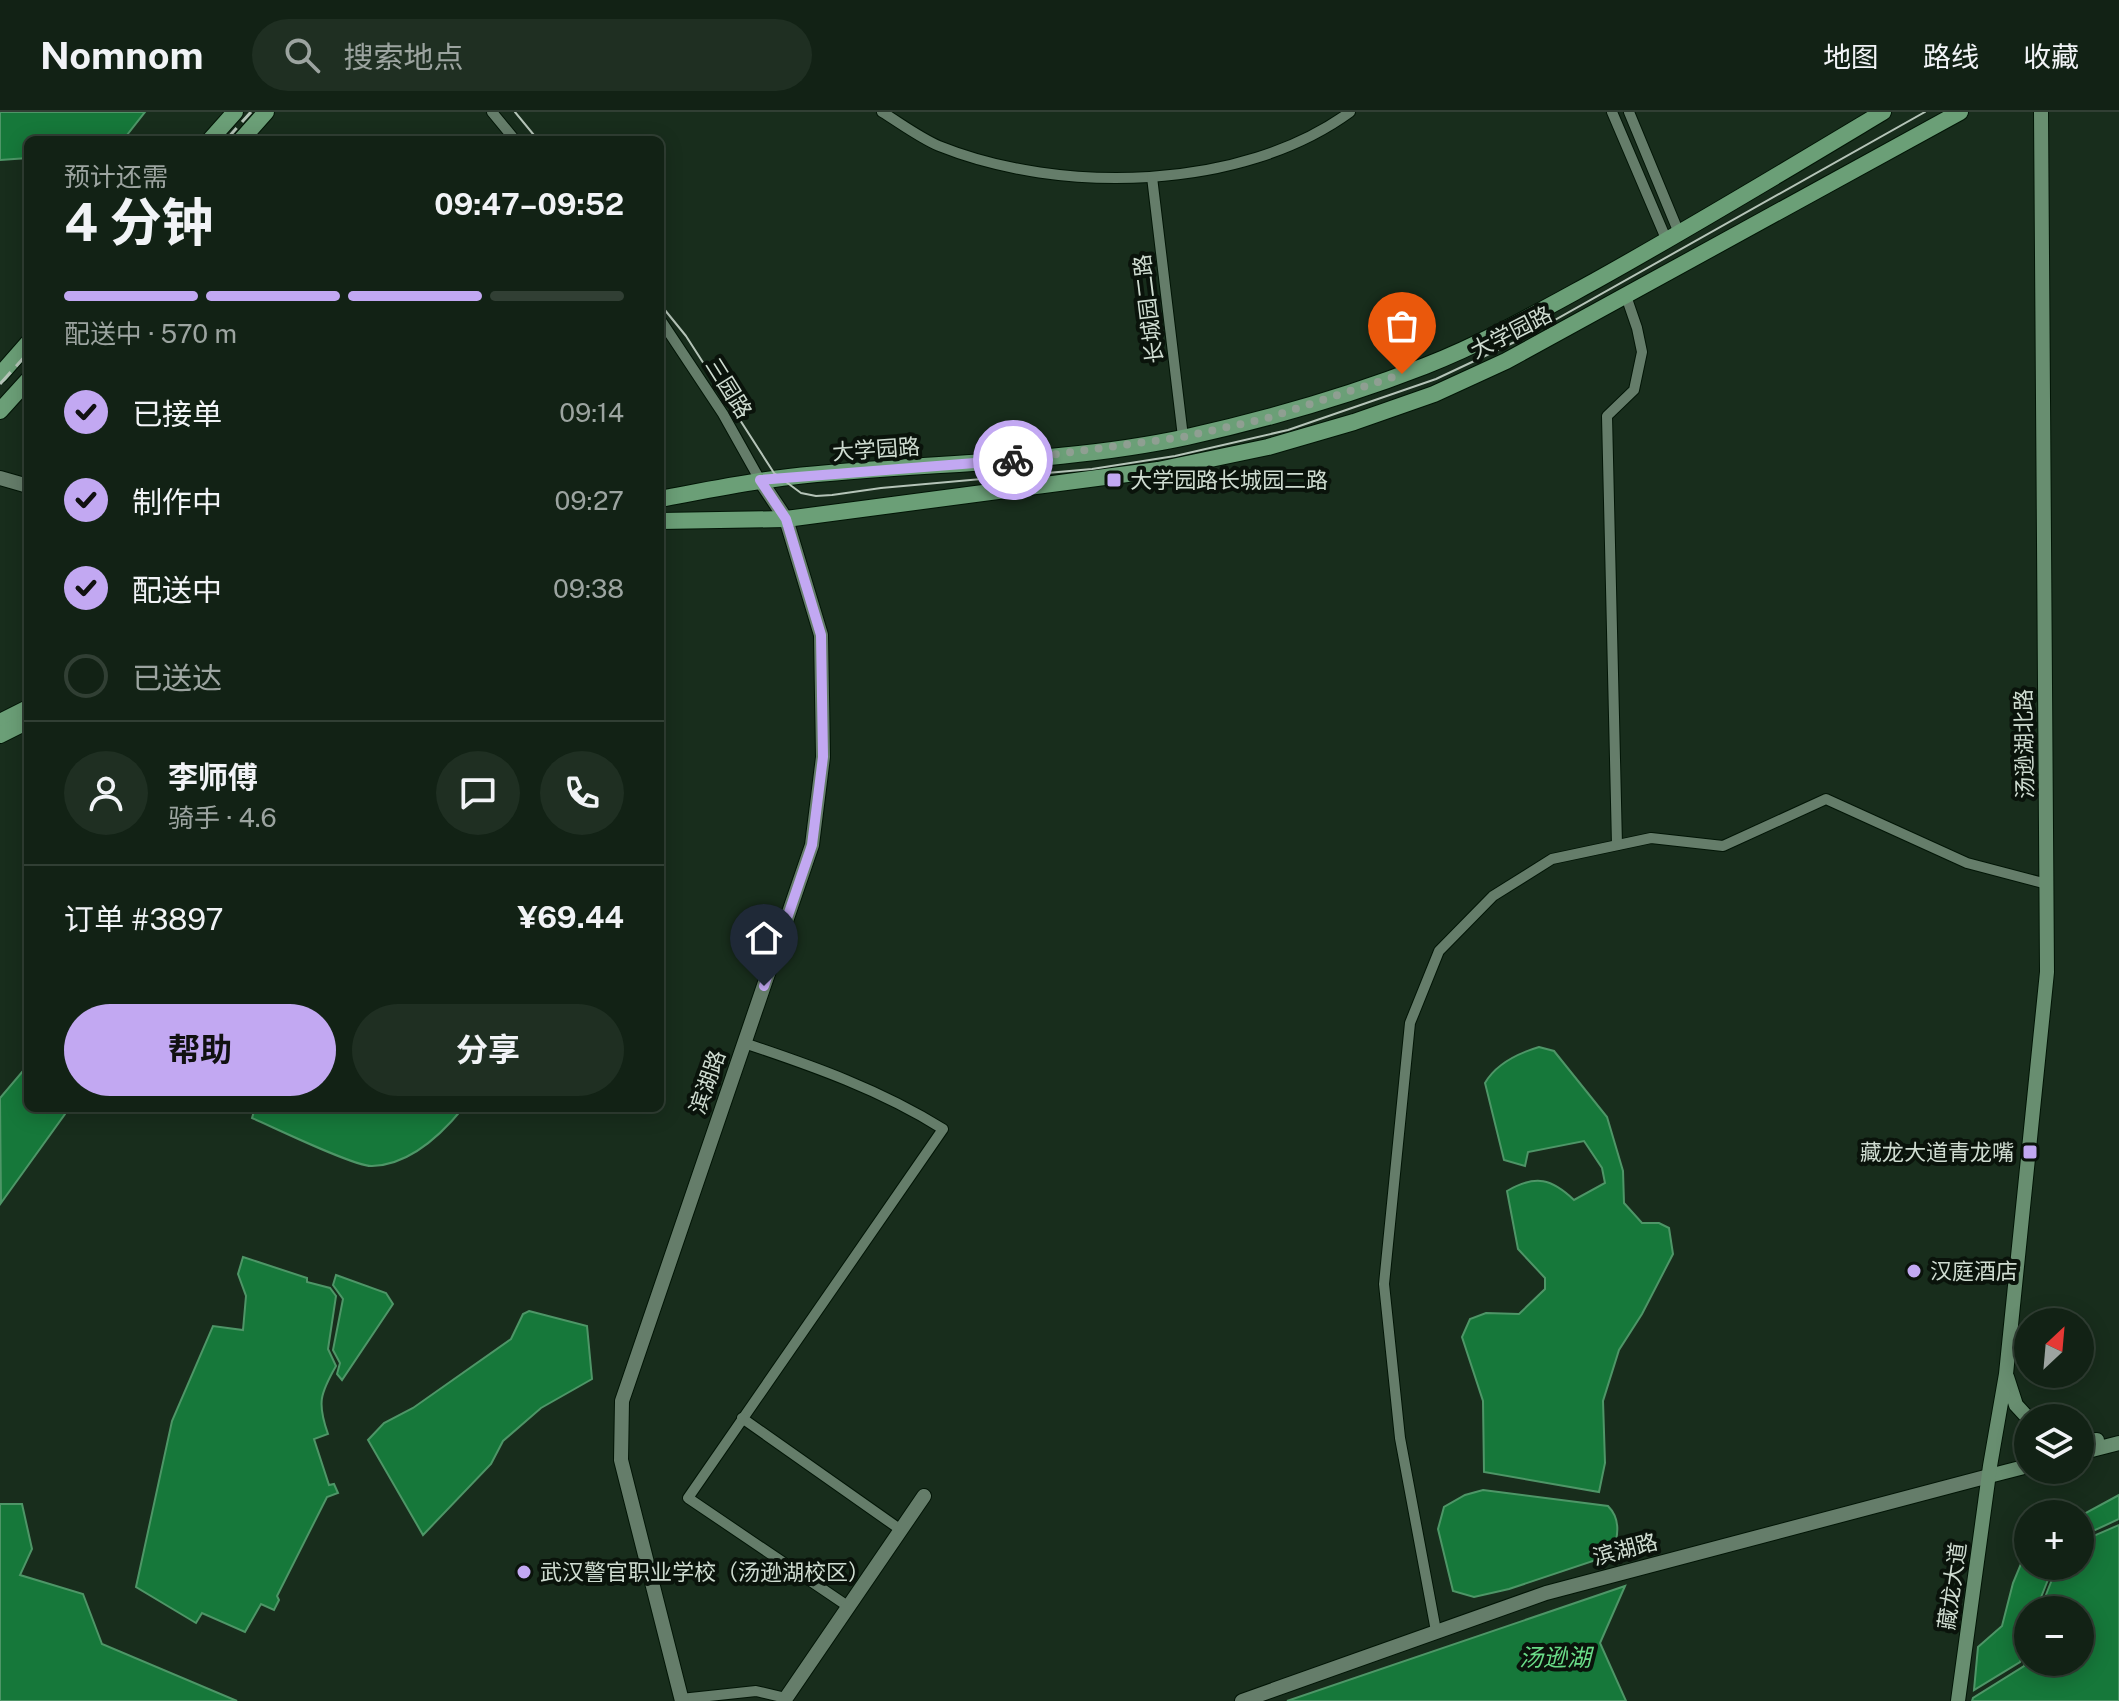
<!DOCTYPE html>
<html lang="zh">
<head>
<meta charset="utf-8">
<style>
  :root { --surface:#122215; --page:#1f2f22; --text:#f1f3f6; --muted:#9ca4a0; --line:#313f34; --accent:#c2a8f2 }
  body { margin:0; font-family:"Public Sans","Noto Sans SC",sans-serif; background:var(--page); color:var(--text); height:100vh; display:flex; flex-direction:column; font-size:30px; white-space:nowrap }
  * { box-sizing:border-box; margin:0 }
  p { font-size:26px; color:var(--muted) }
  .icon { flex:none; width:44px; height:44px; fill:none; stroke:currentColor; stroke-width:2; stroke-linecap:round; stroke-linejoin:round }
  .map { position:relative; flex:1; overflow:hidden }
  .panel { position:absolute; left:24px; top:24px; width:640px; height:976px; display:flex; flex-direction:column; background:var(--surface); border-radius:12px; box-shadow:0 4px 20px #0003,0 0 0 2px var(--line) }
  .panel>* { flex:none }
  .needle { width:52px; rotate:26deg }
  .tools { position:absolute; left:2014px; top:1196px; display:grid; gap:16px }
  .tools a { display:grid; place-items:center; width:80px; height:80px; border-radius:50%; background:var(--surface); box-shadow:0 4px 20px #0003,0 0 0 2px var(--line); font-size:40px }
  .pin { position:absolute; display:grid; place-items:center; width:68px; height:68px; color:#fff; margin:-82px -34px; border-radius:50% 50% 50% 0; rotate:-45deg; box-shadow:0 0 8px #0007 }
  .pin .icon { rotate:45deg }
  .courier { position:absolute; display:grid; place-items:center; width:80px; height:80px; margin:-40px; border:6px solid #c2a8f2; border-radius:50%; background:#fff; color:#222; box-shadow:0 2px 10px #0007 }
  .headline em { font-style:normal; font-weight:700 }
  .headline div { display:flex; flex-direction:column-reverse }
  .headline { display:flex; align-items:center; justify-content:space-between; height:136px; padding:0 40px }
  h1 { font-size:52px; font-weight:700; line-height:60px }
  .bar { display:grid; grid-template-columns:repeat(4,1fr); gap:12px 8px; align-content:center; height:96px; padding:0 40px }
  .bar i { height:10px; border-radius:6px; background:var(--line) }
  .bar .active { background:var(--accent) }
  .bar p { grid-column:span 4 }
  .line { display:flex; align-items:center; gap:20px; padding:0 40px; border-top:2px solid var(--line) }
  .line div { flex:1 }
  .round { display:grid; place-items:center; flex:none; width:84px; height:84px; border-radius:42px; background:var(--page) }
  ol { padding:0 40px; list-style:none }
  li { display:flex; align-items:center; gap:24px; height:88px }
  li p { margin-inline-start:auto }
  li .icon { padding:8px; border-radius:50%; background:var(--accent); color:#111; stroke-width:4 }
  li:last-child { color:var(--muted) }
  li i { width:44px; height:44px; border:4px solid var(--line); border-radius:50% }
  .action { display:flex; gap:16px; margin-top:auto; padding:16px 40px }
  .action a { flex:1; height:92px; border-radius:48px; background:var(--accent); color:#111; font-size:32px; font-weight:700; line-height:92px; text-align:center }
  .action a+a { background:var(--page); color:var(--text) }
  header { display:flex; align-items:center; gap:48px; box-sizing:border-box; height:112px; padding:0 40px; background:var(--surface); border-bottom:2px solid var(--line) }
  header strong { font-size:38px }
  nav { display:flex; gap:44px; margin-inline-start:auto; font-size:28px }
  .search { width:560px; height:72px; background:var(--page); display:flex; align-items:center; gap:20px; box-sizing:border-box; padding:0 28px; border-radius:44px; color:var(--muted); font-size:30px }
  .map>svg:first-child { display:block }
  .water { fill:#16783a; stroke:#4e9667; stroke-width:2 }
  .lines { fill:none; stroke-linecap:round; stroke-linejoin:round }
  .minor-casing { stroke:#021506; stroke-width:12 }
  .tertiary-casing { stroke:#021506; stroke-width:16 }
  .secondary-casing { stroke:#021506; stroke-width:16 }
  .primary-casing { stroke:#021506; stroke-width:18 }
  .minor { stroke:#657d6a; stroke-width:10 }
  .tertiary { stroke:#657d6a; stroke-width:14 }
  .secondary { stroke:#688e70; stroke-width:14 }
  .primary { stroke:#6b9f77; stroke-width:16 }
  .tram { stroke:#b5c4b8; stroke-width:2 }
  .rail { stroke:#b5c4b8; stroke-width:3; stroke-dasharray:16 8; stroke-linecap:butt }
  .done { stroke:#8f9f92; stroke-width:8; stroke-dasharray:0 14.4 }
  .route { stroke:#c2a8f2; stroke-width:10 }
  .poi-dot { fill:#c2a8f2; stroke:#0a130b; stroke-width:3 }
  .labels { text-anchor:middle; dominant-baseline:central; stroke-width:8; stroke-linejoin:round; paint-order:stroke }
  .street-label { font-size:22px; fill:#cfdcd1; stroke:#0a130b }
  .poi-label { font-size:22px; fill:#cfdcd1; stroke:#0a130b; text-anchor:start }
  .water-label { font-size:24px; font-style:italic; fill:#6add88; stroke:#0a130b }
</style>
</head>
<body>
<header>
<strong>Nomnom</strong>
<div class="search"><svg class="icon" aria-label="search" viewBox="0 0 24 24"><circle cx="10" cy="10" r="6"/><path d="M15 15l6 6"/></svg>搜索地点</div>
<nav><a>地图</a><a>路线</a><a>收藏</a></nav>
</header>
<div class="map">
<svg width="2119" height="1589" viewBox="0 0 2119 1589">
  <rect width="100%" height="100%" fill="#182d1c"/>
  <g class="water">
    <polygon points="0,0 145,0 123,28 28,28 28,46 0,48"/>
    <path d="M1539 935 1554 939 1607 1005 1623 1059 1624 1091 1642 1111H1659L1669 1116 1673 1142 1642 1202 1619 1238 1603 1289 1605 1351 1599 1380 1484 1360 1483 1289 1462 1225 1470 1207 1486 1201 1519 1202 1545 1177V1166L1518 1137 1507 1079C1536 1062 1552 1067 1574 1088L1605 1071 1602 1056 1584 1029 1528 1040 1525 1054 1504 1048 1485 971C1496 952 1519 941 1539 935Z"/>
    <polygon points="28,953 28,996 63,996 65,1002 1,1091 0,986"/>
    <path d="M255 996H463C441 1023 410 1053 372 1054 355 1055 273 1015 252 1006Z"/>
    <path d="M243 1145 307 1166V1170L330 1176 336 1184 328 1237 336 1254C320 1282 317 1291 328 1322L314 1327 329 1373 334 1372 338 1381 327 1385 277 1484 279 1488 274 1498 261 1492 245 1520 202 1501 196 1511 136 1475 172 1309 213 1214 243 1218 246 1184 238 1162Z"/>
    <polygon points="336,1163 386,1181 393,1192 342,1268 337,1262 340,1251 333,1238 343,1187 333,1173"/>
    <polygon points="529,1199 587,1214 592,1267 541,1296 503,1329 491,1352 423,1423 368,1328 384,1311 413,1296 511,1227 523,1202"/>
    <path d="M1483 1378 1608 1394C1622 1408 1618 1427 1611 1443L1509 1477 1474 1485 1453 1479 1438 1417 1444 1395 1465 1383Z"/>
    <polygon points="2119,1383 2119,1407 2080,1425 2080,1404"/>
    <polygon points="0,1392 22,1392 32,1437 20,1463 83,1482 102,1532 237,1589 0,1589"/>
    <polygon points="2119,1413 2119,1589 1972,1589 1973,1586 2024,1554 2028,1540 2028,1550 2080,1550 2080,1498 2040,1498 2055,1460 2060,1454 2080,1454 2080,1432 2084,1428"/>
    <polygon points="2028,1441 2028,1454 2056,1454 2051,1460 2036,1498 2028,1498 2028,1524 2020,1550 1974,1578 1978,1535 2002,1514 2013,1471 2023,1447"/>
    <polygon points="1625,1474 1600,1531 1626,1589 1287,1589"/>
  </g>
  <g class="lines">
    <g class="minor-casing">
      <g id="minor">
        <polyline points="492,0 515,28"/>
        <path d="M882 0C900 11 920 26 939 34 1061 83 1242 79 1350 0"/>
        <polyline points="1612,0 1667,129"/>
        <polyline points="1629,0 1679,121"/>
        <polyline points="1152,65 1183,325"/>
        <polyline points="660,207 723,302 760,368"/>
        <polyline points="1617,733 1607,304 1634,278 1642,240 1637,216 1626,184"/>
        <path d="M744 931C813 954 881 978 943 1017L688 1386 849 1495"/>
        <polyline points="742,1306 901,1418"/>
        <polyline points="1436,1519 1400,1326 1384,1172 1410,911 1439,839 1493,784 1552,747 1651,726 1723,734 1826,687 1967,751 2047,772"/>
        <polyline points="681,1587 756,1579 786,1586 787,1589"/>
      </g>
    </g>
    <g class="tertiary-casing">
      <g id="tertiary">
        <polyline points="0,366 28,374"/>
        <polyline points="786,1586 924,1384"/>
        <polyline points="682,1589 621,1348 622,1289 812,733 823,645 821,523 786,407 760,368"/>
        <polyline points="1242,1589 1546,1481 1989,1364"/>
      </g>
    </g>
    <g class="secondary-casing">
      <g id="secondary">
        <polyline points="2007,1265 2016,1293 2028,1306"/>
        <polyline points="2080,1329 2097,1328"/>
        <polyline points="2080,1341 2119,1331"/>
        <polyline points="1989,1364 2028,1354"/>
        <polyline points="1958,1589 1990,1354 2006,1262 2047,860 2041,0"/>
      </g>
    </g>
    <g class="primary-casing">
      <g id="primary">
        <polyline points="210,28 235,0"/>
        <polyline points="241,28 266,0"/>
        <polyline points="0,263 28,231"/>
        <polyline points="0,299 28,268"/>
        <path d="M660 387C703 379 746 370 789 365 921 350 1056 353 1187 325 1268 307 1348 284 1425 254 1484 231 1540 199 1595 169 1692 115 1788 57 1883 0"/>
        <polyline points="660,409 786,407 1158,358 1268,335 1354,310 1434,282 1506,249 1960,0"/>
        <polyline points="0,610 28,596"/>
        <polyline points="0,623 28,609"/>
      </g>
    </g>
    <use href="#minor" class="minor"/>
    <use href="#tertiary" class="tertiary"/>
    <use href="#secondary" class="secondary"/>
    <use href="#primary" class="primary"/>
    <g class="tram">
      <polyline points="515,0 538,28"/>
      <polyline points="660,192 686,224 774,361 801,381 816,384 832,383 881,376 1092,357 1175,344 1288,318 1436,267 1521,227 1925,0"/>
    </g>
    <g class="rail">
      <polyline points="226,28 251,0"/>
      <polyline points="0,272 28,241"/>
    </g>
  </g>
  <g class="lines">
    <polyline class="done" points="1013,348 1183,325 1268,306 1402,262"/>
    <polyline class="route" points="764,874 812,733 823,645 821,523 786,407 760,368 1013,348"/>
  </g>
  <g class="poi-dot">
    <rect x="1106" y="360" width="16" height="16" rx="4"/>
    <rect x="2022" y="1032" width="16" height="16" rx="4"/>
    <circle cx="1914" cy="1159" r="8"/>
    <circle cx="524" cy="1460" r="8"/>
  </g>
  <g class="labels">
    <g class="street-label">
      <text transform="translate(1148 197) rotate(-97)">长城园二路</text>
      <text transform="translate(1511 220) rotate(-27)">大学园路</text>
      <text transform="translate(729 276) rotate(58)">三园路</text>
      <text transform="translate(876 337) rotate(-4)">大学园路</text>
      <text transform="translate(2024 632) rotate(-91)">汤逊湖北路</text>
      <text transform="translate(707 970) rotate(-71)">滨湖路</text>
      <text transform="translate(1625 1437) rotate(-15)">滨湖路</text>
      <text transform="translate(1952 1474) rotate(-82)">藏龙大道</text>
    </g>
    <g class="poi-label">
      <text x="1130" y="368">大学园路长城园二路</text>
      <text x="2014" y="1040" text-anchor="end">藏龙大道青龙嘴</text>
      <text x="1930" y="1159">汉庭酒店</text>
      <text x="540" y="1460">武汉警官职业学校（汤逊湖校区）</text>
    </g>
    <g class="water-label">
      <text x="1555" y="1545">汤逊湖</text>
    </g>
  </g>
</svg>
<div class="tools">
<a><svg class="needle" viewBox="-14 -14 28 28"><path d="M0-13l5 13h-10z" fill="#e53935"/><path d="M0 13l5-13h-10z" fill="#9ca4a0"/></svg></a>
<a><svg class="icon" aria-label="layers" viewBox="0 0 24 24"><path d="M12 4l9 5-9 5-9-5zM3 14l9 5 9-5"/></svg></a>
<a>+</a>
<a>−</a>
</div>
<div class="pin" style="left:1402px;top:262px;background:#ea580c"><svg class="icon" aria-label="bag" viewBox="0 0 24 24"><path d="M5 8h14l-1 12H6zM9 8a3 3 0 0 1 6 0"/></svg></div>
<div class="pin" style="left:764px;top:874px;background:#1f2937"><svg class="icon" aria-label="home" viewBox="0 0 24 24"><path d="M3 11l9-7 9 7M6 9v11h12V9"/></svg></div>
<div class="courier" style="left:1013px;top:348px"><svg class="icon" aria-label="bike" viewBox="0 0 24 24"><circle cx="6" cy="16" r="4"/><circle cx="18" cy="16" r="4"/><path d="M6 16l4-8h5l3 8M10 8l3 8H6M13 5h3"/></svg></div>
<section class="panel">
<div class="headline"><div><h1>4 分钟</h1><p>预计还需</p></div><em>09:47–09:52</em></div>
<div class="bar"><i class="active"></i><i class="active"></i><i class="active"></i><i></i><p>配送中 · 570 m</p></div>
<ol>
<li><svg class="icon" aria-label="check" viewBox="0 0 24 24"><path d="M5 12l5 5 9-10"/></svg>已接单<p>09:14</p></li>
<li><svg class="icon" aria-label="check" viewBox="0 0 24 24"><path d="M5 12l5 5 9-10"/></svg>制作中<p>09:27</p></li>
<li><svg class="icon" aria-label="check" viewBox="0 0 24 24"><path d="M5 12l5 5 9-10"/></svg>配送中<p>09:38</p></li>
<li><i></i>已送达</li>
</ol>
<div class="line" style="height:144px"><a class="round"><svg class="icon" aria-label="person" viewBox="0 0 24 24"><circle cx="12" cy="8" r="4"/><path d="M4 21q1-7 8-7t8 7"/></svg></a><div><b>李师傅</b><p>骑手 · 4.6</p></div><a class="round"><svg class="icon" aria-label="chat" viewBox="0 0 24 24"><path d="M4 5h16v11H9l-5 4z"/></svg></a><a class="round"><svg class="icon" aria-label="phone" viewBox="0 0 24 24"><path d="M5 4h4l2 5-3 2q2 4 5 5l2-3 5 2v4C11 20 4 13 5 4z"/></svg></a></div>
<div class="line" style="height:104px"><div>订单 #3897</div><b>¥69.44</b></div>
<div class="action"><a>帮助</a><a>分享</a></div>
</section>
</div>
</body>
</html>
